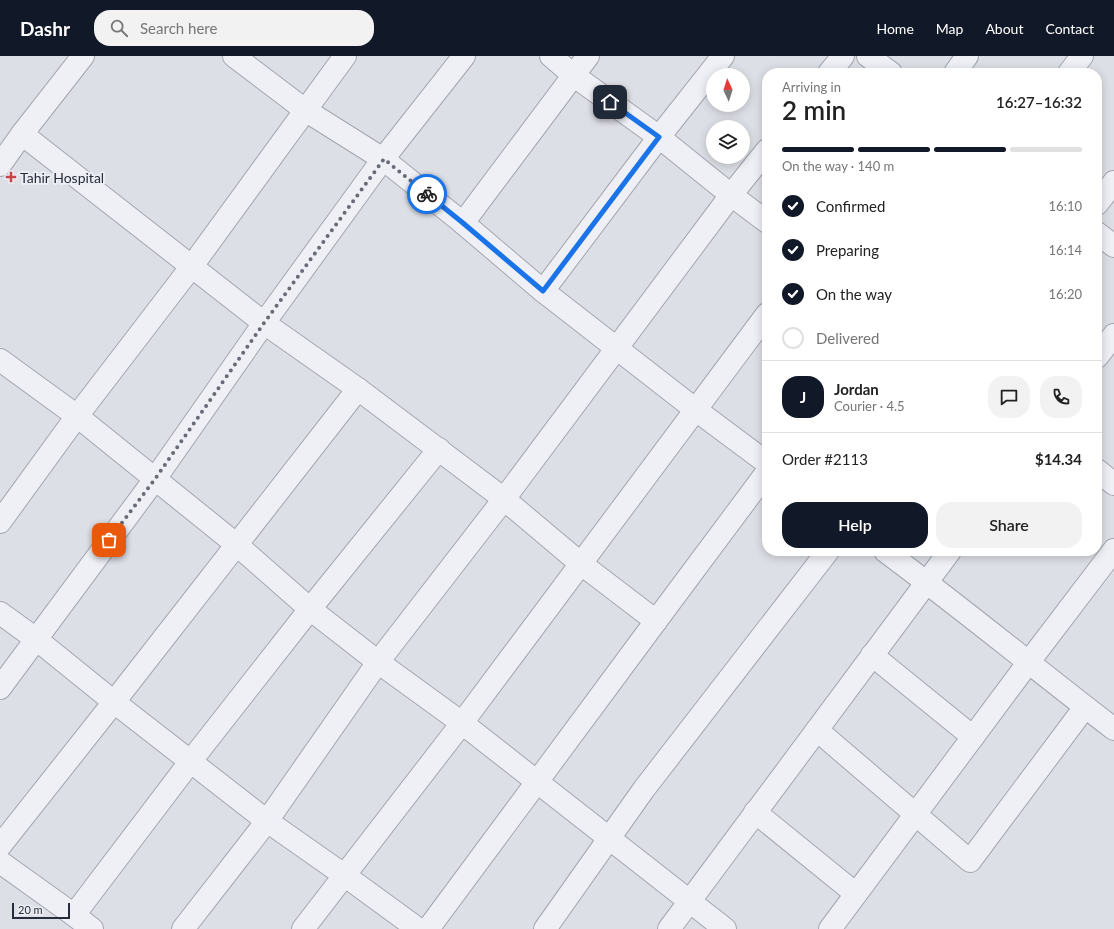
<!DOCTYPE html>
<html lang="en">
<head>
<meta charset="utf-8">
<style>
  :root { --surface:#fff; --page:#f2f2f2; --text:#222; --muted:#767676; --line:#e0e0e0; --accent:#111827 }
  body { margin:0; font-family:Lato,sans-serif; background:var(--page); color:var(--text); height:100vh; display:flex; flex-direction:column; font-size:15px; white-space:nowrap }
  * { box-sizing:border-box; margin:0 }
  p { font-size:13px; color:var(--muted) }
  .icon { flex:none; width:22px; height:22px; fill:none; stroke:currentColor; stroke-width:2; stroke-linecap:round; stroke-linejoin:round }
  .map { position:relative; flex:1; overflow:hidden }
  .drawer { position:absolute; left:762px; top:12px; width:340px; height:488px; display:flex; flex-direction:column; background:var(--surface); border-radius:16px; box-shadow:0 2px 10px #0003 }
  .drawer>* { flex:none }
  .needle { width:26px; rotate:356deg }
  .tools { position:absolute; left:706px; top:12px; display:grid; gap:8px }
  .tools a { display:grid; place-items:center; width:44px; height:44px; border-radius:50%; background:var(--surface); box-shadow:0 2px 10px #0003; font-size:20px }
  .scale { position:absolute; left:12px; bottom:10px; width:58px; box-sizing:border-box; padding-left:4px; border:2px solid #272c3c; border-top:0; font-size:11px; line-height:14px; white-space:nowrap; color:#272c3c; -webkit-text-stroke:3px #eceef4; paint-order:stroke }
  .pin { position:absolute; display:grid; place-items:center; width:34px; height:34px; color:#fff; margin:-17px; border-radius:8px; box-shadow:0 2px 6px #0006 }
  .courier { position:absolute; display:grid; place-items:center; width:40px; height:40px; margin:-20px; border:3px solid #1a73e8; border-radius:50%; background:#fff; color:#222; box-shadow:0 1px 5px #0007 }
  .summary em { font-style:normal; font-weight:600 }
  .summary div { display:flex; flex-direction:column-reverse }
  .summary { display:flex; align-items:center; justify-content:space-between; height:68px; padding:0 20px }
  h1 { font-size:26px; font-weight:600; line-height:30px }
  .bar { display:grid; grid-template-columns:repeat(4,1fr); gap:6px 4px; align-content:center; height:48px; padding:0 20px }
  .bar i { height:5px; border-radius:3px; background:var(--line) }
  .bar .active { background:var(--accent) }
  .bar p { grid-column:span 4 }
  .line { display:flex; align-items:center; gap:10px; padding:0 20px; border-top:1px solid var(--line) }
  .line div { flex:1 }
  .round { display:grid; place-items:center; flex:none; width:42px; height:42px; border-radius:16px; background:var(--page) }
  ol { padding:0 20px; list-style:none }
  li { display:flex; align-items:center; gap:12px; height:44px }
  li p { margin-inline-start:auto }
  li .icon { padding:4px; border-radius:50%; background:var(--accent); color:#fff; stroke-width:4 }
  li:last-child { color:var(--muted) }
  li i { width:22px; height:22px; border:2px solid var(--line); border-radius:50% }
  .action { display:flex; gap:8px; margin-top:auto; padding:8px 20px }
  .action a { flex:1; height:46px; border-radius:16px; background:var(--accent); color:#fff; font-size:16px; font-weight:600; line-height:46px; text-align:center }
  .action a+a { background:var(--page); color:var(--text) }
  header { display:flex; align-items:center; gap:24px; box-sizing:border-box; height:56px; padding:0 20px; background:var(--accent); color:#fff }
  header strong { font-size:19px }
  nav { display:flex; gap:22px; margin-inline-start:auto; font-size:14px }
  .search { width:280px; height:36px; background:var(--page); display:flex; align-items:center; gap:10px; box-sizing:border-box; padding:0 14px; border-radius:16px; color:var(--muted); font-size:15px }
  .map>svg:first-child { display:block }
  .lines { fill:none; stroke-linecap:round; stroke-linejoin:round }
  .minor-casing { stroke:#a3a6b0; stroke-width:24 }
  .minor { stroke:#eff0f5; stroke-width:22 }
  .done { stroke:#676b78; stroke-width:4; stroke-dasharray:0 7.2 }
  .route { stroke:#1a73e8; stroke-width:5 }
  .poi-dot { fill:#cb4345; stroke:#eceef4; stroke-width:1.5 }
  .labels { text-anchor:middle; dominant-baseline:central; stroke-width:4; stroke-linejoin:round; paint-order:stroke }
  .poi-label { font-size:14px; fill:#272c3c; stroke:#eceef4; text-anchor:start }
</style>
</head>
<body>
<header>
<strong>Dashr</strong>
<div class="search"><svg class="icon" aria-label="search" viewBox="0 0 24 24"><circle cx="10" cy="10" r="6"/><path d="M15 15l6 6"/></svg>Search here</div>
<nav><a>Home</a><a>Map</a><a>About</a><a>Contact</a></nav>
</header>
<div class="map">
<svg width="1114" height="873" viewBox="0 0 1114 873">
  <rect width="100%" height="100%" fill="#dddfe6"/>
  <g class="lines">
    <g class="minor-casing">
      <g id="minor">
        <polyline points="234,0 305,54 383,103 463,167 543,235 696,354 767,407"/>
        <polyline points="551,0 573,19 659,81 731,139 767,166"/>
        <polyline points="868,0 891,17"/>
        <polyline points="829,17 843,0"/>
        <polyline points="955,17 967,0"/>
        <polyline points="1069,17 1082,0"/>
        <polyline points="22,78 264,267 358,333 504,443 580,507 656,565 767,416"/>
        <polyline points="0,109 22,78 83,0"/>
        <polyline points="1097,148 1114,126"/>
        <polyline points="463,167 588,0"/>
        <polyline points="1097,177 1114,190"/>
        <polyline points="543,235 659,81 723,0"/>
        <polyline points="1097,301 1114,279"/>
        <polyline points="0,304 77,360 237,489 310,553 378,606 462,667 725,873"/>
        <polyline points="1097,414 1114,428"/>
        <polyline points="0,466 77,360 192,210 345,0"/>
        <path d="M885 495C963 553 1037 614 1114 673"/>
        <polyline points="0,557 36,583 114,646 267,765 344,819 418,873"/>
        <polyline points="872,599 973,681"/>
        <polyline points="0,632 155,423 264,267 383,103 464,0"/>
        <polyline points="817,674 970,805 1085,651"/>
        <polyline points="755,756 856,838"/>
        <polyline points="0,790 114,646 358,333"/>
        <polyline points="0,806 74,859 92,873"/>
        <polyline points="74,859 190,706 310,553 439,393"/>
        <polyline points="183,873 267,765 378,606 504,443 731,139 767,94"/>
        <polyline points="303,873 462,667 767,258"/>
        <polyline points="428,873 656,565"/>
        <polyline points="545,873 644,733 828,495"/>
        <polyline points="669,873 950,495"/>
        <polyline points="830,873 1028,607 1114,494"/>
      </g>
    </g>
    <use href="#minor" class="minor"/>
  </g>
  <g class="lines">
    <polyline class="done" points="109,484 155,423 264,267 384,103 427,138"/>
    <polyline class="route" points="427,138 463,167 543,235 659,81 610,46"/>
  </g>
  <path class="poi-dot" d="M9 115h4v4h4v4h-4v4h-4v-4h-4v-4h4z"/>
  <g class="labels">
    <g class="poi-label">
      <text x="20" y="121">Tahir Hospital</text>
    </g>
  </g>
</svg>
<div class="tools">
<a><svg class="needle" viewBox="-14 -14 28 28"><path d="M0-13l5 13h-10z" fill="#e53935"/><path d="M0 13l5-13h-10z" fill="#767676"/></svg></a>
<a><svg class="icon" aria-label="layers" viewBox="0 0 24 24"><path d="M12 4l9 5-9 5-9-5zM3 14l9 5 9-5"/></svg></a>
</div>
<div class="scale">20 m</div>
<div class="pin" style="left:109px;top:484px;background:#ea580c"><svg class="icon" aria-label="bag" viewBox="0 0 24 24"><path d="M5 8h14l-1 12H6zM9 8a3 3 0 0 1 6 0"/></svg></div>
<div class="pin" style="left:610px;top:46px;background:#1f2937"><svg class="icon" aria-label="home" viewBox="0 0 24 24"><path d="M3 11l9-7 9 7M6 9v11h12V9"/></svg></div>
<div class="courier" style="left:427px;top:138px"><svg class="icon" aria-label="bike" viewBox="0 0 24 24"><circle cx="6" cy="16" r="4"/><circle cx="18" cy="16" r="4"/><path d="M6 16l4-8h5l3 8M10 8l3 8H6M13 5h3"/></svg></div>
<section class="drawer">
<div class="summary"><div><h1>2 min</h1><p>Arriving in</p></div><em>16:27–16:32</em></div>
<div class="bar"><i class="active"></i><i class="active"></i><i class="active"></i><i></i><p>On the way · 140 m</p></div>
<ol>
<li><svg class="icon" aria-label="check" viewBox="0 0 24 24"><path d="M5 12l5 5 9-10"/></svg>Confirmed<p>16:10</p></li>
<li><svg class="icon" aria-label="check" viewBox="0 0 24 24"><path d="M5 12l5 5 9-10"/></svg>Preparing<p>16:14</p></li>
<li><svg class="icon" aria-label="check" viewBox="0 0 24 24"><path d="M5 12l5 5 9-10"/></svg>On the way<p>16:20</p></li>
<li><i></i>Delivered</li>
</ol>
<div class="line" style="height:72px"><b class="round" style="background:var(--accent);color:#fff">J</b><div><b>Jordan</b><p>Courier · 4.5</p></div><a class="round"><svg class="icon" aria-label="chat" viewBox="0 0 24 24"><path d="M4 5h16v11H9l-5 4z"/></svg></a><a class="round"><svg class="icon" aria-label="phone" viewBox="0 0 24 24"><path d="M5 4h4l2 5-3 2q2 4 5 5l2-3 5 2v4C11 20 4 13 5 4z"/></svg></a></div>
<div class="line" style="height:52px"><div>Order #2113</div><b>$14.34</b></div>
<div class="action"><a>Help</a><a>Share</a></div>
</section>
</div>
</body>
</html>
